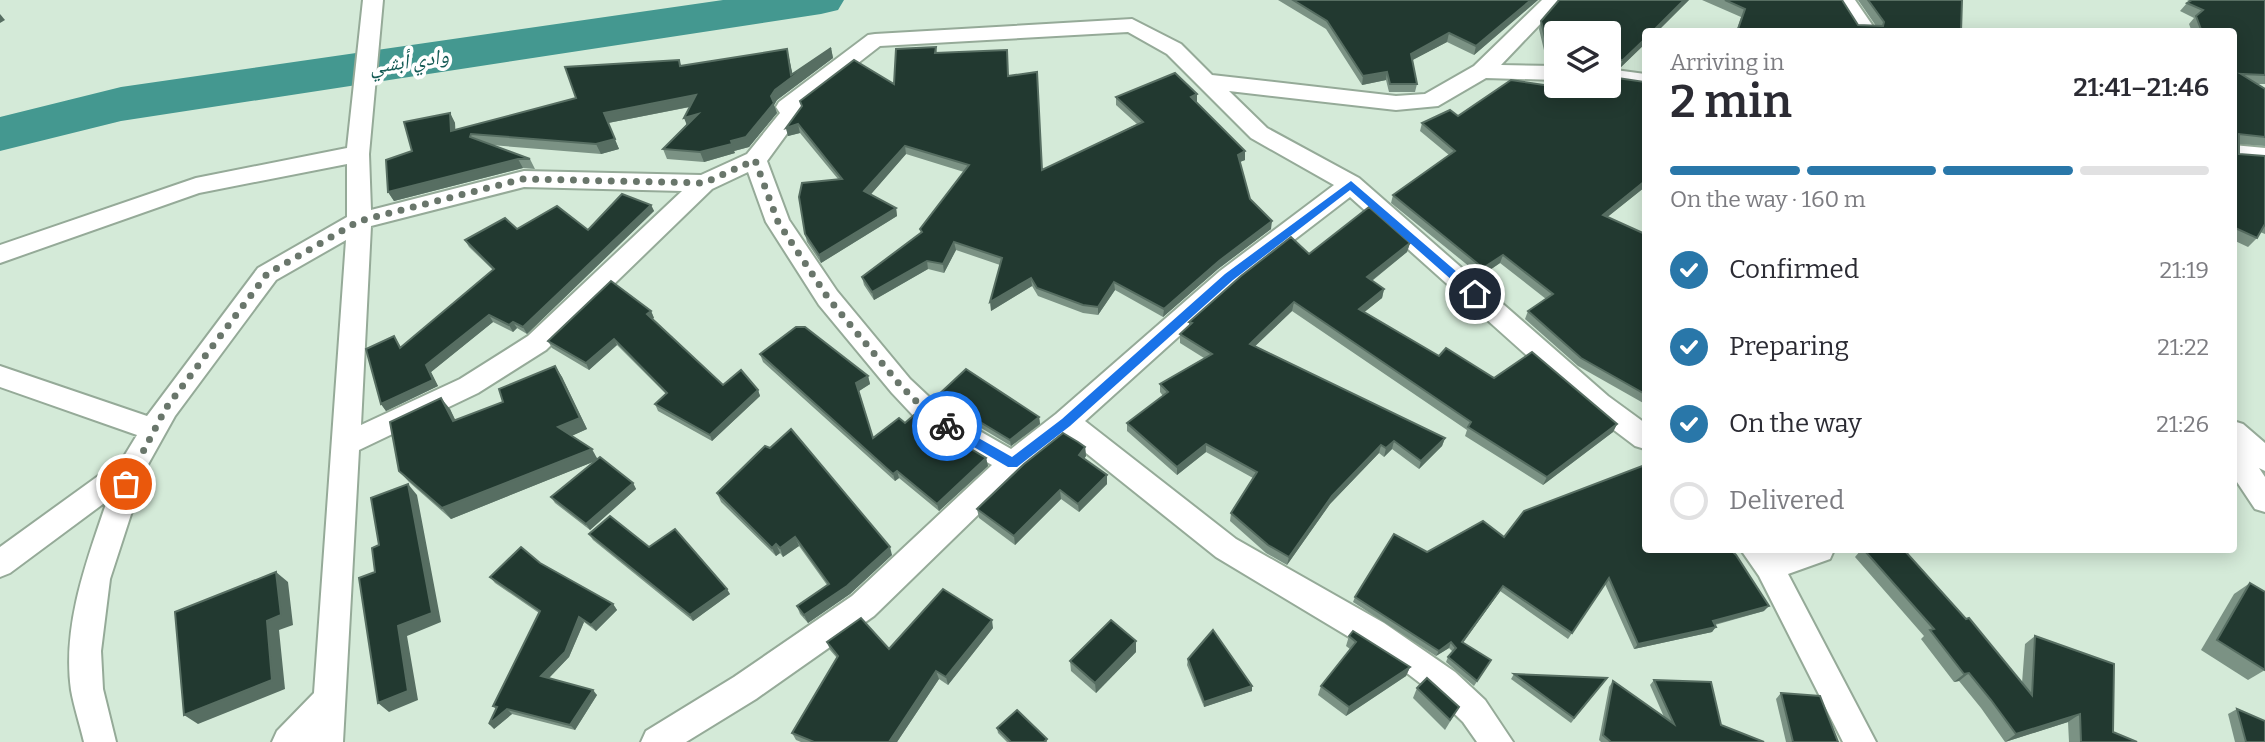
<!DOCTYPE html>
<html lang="en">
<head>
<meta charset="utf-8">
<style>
  :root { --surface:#fff; --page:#f7f7f7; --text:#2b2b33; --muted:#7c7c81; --line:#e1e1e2; --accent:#2977a9 }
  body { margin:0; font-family:Bitter,"Noto Naskh Arabic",serif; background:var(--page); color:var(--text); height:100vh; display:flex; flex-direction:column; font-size:26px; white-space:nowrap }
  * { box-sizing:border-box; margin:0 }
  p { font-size:23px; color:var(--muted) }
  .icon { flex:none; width:38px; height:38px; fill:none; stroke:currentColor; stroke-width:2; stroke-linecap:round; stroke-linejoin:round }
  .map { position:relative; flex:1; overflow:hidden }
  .side { position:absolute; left:1642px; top:28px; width:595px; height:525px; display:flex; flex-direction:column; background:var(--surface); border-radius:7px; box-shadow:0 4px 18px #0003 }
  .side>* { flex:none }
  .tools { position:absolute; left:1544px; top:21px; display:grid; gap:14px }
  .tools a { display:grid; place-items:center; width:77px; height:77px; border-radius:7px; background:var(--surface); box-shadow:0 4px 18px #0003; font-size:35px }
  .pin { position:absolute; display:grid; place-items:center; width:60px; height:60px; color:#fff; margin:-30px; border:4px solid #fff; border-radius:50%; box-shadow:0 2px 7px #0007 }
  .courier { position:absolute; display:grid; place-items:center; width:70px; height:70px; margin:-35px; border:5px solid #1a73e8; border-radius:50%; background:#fff; color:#222; box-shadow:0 2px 9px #0007 }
  .headline em { font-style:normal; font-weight:600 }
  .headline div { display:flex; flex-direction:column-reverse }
  .headline { display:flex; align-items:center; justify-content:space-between; height:119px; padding:0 28px }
  h1 { font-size:46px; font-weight:600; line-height:52px }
  .bar { display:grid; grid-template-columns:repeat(4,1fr); gap:10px 7px; align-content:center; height:84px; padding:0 28px }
  .bar i { height:9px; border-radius:5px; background:var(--line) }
  .bar .selected { background:var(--accent) }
  .bar p { grid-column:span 4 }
  ol { padding:0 28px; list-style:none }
  li { display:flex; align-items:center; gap:21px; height:77px }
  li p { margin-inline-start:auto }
  li .icon { padding:7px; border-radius:50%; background:var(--accent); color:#fff; stroke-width:4 }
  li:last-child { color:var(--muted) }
  li i { width:38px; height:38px; border:4px solid var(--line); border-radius:50% }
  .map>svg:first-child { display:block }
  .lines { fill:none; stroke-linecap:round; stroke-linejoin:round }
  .river { fill:#449890; fill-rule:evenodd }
  .street-casing { stroke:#95aa98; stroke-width:4 }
  .street { fill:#fff; fill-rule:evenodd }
  .wall { fill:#7b9284 }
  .shaded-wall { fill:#576e62 }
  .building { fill:#223930; stroke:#576e62; stroke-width:2 }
  .route { fill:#1a73e8 }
  .done { stroke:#69766b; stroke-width:7; stroke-dasharray:0 12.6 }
  .labels { text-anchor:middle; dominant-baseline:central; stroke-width:7; stroke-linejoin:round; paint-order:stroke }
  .water-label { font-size:21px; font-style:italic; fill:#145b55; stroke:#fff }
</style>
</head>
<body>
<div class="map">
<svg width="2265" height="742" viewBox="0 0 2265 742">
  <rect width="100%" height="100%" fill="#d4ead8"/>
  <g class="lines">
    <polygon class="river" points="723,0 844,0 838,10 821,14 121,121 0,151 0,117 121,87"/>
    <g class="street-casing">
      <g id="street">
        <path d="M363 0H383L369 154 371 210 524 171 701 175 747 154 780 113 776 107 779 102 868 35 875 34 1132 19 1181 44 1212 75 1396 96 1425 94 1474 66 1542 0H1563L1501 65 1556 66V80L1486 78 1438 106 1396 110 1229 91 1267 128 1359 178 1608 396 1645 423V449L1635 446 1590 412 1350 197 1238 283 1085 421 1236 539 1384 623 1455 672 1485 700 1513 742H1477L1463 722 1433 693 1399 667 1216 557 1066 437 1023 471 874 616 756 699 686 742H641L646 731 734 677 852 596 992 465 923 426 892 393 819 305 766 222 748 172 712 189 546 350 478 393 359 450 343 742H272L277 731 314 693 346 240 276 280 175 416 146 468 110 579 101 651 103 689 116 742H84C80 725 74 707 71 690 62 625 87 560 107 501L10 573 0 577V547L123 458 137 435 0 387V366L147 416 258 268 347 217V164L199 193 0 263V245L196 178 347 148ZM1128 32 1167 54 1251 138 1334 185 1220 271 1056 414 1011 449 943 410 910 379 837 291 789 220 767 161 802 113 799 109 880 46ZM524 187 682 191 528 336 460 379 361 425 371 226Z"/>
        <polygon points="1835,0 1855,0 1877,32 1856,32"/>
        <polygon points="1608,69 1645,74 1645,88 1608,83"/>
        <polygon points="2233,145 2265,148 2265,164 2233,161"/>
        <polygon points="2233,421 2243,424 2265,443 2265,471 2259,468 2265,477 2265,512 2255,509 2233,476"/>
        <polygon points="1741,550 1834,550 1830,559 1788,574 1876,742 1843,742 1759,576"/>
      </g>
    </g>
    <use href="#street" class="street"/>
  </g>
  <g class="wall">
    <polygon points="1278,0 1538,0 1474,55 1447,42 1412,60 1417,84 1415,92 1389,92 1386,80 1362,85 1326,29"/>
    <polygon points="1689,0 1620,68 1610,67 1611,77 1645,82 1645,187 1607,217 1645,234 1645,404 1578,366 1525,319 1528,311 1546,299 1500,263 1481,276 1391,203 1393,195 1449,155 1420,131 1422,123 1458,116 1552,86 1552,82 1554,74 1556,74 1556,86 1608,86 1556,33 1556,65 1547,63 1539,29 1541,21"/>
    <polygon points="1702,0 1842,0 1858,25 1876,26 1858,0 1962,0 1961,32 1736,32 1741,17"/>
    <polygon points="2187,0 2265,0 2265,84 2256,84 2265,89 2265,146 2239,144 2239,154 2265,156 2265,234 2260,232 2257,238 2248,247 2233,240 2233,32 2192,32 2189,24 2194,18 2180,11 2187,3 2189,1"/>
    <polygon points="936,47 937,53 1008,58 1008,76 1042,170 1137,124 1116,105 1116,97 1196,103 1245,151 1245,160 1240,162 1250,199 1271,229 1218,269 1163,317 1115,290 1098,315 1083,313 1038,296 1032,286 991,311 1000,265 956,250 944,273 928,269 874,300 864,285 862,277 921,233 920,229 964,172 906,154 870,195 896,208 897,216 821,263 807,242 805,234 838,179 800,133 788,136 786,128 894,84"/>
    <polygon points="831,48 833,58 777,100 774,105 777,113 749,147 734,151 735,153 704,162 667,159 663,149 686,125 690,107 608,123 619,149 601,154 491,145 530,159 535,169 523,168 394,201 388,192 412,151 450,113 455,123 455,130 576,98 679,60 681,66 787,49 792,74"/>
    <polygon points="651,205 654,211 527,334 517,328 513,332 493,322 431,372 438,386 386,411 381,404 394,336 401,347 493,270 469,247 465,240 517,229 588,230"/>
    <polygon points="1410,243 1407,252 1372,281 1384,289 1382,298 1364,312 1439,356 1617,424 1613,432 1543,485 1465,436 1467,430 1292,311 1255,346 1445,438 1442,446 1419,469 1392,449 1384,457 1379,453 1330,504 1287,565 1266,553 1230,521 1231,513 1253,478 1206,452 1177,475 1127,431 1127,423 1163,396 1160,392 1160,384 1204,358 1180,343 1180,334 1189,326 1189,322 1309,254"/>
    <polygon points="651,311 654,318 652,319 723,385 758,390 760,396 712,441 658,411 655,404 666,394 617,345 589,370 552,348 548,341"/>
    <polygon points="760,354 868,376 870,384 859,391 873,438 986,458 988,466 939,511 899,478 895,481 763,362"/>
    <polygon points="555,366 562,377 587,429 571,436 598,459 633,483 636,489 590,530 555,503 551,497 595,461 451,519 409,482 399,471 450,409 455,420 503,402"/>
    <polygon points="937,396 1039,417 1040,424 1011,446 938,402"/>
    <polygon points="1085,447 1086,456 1084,459 1107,475 1107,484 1079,512 1061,499 1015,545 979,518 977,509"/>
    <polygon points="770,448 892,555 850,594 808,623 800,614 797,606 827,585 799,546 783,557 780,553 776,556 721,502 717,493"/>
    <polygon points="589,534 649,547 730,594 693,621 593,540"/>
    <polygon points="1504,537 1764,611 1715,625 1712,632 1634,649 1605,584 1568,639 1500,591 1463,643 1491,660 1474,686 1446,662 1448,657 1453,652 1449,648 1436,656 1353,602 1355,597 1427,552"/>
    <polygon points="1859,550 1915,550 1907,553 2022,683 2025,644 2035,636 2113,732 2137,742 2069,742 2068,722 2005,742 1981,708 1959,681 1954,682 1921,639 1924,636 1855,557 1860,551"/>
    <polygon points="540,563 613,604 617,610 596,631 584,622 569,657 549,678 597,695 575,730 512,714 494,729 496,709 493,706 539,613 495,583 490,577"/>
    <polygon points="2250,583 2265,670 2248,680 2201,650 2234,594"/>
    <polygon points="993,628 948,685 939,679 897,742 801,742 796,740 792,733 837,658 830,650 827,642 889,649"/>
    <polygon points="1349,636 1410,667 1406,676 1346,716 1318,695 1321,686 1350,649 1346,646"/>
    <polygon points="1136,641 1136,652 1096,693 1071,671 1070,661"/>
    <polygon points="1188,659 1252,691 1204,707 1187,665"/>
    <polygon points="1514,674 1607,678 1571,723 1511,679"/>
    <polygon points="1654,680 1721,725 1764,742 1601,742 1599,740 1609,687 1613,681 1664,717 1650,685"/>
    <polygon points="1417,688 1459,707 1445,730 1413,698"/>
    <polygon points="1781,693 1838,742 1786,742 1776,699"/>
    <polygon points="2237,709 2265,742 2235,742 2228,714"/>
    <polygon points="997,728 1047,739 1047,742 1007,742 998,733"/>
  </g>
  <g class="shaded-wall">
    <polygon points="1531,0 1538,0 1474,55 1476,46"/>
    <polygon points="1684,0 1689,0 1657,32 1652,32"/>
    <polygon points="0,14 5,20 0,23"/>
    <polygon points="1449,33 1447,42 1409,62 1411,54"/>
    <polygon points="1645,39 1645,44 1620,68 1623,60"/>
    <polygon points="831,48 833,58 777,100 774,105 777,113 749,147 734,151 735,153 704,162 700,152 731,141 771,96 787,49 793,76"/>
    <polygon points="1387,72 1386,80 1362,85 1363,76"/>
    <polygon points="1197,94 1197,103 1191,97"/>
    <polygon points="696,95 699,105 608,123 619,149 601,154 596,144 604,113"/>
    <polygon points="450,113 455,123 456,141 451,131"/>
    <polygon points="698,114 688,128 684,118"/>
    <polygon points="798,124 800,133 788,136 786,128"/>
    <polygon points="905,146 906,154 866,200 864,191"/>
    <polygon points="1245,151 1245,160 1237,163 1238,155"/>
    <polygon points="518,159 523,168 394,201 388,192"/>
    <polygon points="1645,181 1645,187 1600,223 1603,215"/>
    <polygon points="651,205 654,211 527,334 523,327"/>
    <polygon points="896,208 897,216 821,263 819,255"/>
    <polygon points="1272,221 1271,229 1218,269 1163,317 1164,309 1219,261"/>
    <polygon points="954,242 956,250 944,273 943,264"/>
    <polygon points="1410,243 1407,252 1365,286 1367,277"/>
    <polygon points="1503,255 1500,263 1481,276 1483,268"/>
    <polygon points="927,261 928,269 874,300 872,292"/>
    <polygon points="1031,278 1032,286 991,311 990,302"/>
    <polygon points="1114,282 1115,290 1098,315 1098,307"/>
    <polygon points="1384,289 1382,298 1357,318 1359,309"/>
    <polygon points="1294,302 1292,311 1249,352 1250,344"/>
    <polygon points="651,311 654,318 650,320 647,314"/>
    <polygon points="489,315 493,322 431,372 438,386 386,411 381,404 426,365"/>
    <polygon points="513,322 517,328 513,332 509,325"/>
    <polygon points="614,339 617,345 589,370 586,363"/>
    <polygon points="555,366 562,377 587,429 565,439 558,427"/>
    <polygon points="868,376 870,384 859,391 856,383"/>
    <polygon points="758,390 760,396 712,441 710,435"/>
    <polygon points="441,398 450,409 461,432 453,421"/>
    <polygon points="1039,417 1040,424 1011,446 1010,440"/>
    <polygon points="1617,424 1613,432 1543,485 1547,477"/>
    <polygon points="1445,438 1442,446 1419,469 1421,461"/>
    <polygon points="1394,441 1392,449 1384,457 1386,448"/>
    <polygon points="1206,444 1206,452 1177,475 1177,467"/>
    <polygon points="1381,445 1379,453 1330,504 1287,565 1289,557 1332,496"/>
    <polygon points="1085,447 1086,456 1080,464 1079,455"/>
    <polygon points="592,449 598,460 451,519 442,508"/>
    <polygon points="986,458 988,466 939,511 937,504"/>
    <polygon points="897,471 899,478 895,481 893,474"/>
    <polygon points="1107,475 1107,484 1079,512 1078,504"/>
    <polygon points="633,483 636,489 590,530 586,524"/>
    <polygon points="408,484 417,495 441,622 407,636 418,700 389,712 378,703 398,626"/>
    <polygon points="1060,490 1061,499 1015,545 1014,536"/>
    <polygon points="795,537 799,546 783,557 780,548"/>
    <polygon points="776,544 780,553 776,556 772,548"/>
    <polygon points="890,547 892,555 850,594 808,623 804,615"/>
    <polygon points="1906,550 1915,550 1896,559"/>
    <polygon points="276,572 288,582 293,625 279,630 285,689 198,724 184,715 267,621"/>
    <polygon points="1503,586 1500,591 1459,648 1462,642"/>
    <polygon points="727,589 730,594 693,621 690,615"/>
    <polygon points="613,604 617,610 596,631 591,625"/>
    <polygon points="1769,606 1764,611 1708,626 1713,621"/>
    <polygon points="579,617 584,622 569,657 546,681 541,676"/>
    <polygon points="992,620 993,628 948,685 946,677"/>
    <polygon points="1716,627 1712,632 1634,649 1638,644"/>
    <polygon points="1136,641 1136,652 1096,693 1095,683"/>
    <polygon points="1451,642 1449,648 1436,656 1439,651"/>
    <polygon points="1410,667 1406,676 1346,716 1349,707"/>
    <polygon points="936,671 939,679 897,742 889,742"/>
    <polygon points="1969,673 1959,681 1954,682 1964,674"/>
    <polygon points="1252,686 1252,691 1204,707 1204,702"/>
    <polygon points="593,690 597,695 575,730 570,725"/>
    <polygon points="507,709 512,714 494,729 489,724"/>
    <polygon points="2080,714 2068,722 2005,742 2016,734"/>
  </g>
  <g class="building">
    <polygon points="1293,0 1531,0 1476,46 1449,33 1411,54 1417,84 1390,84 1387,72 1363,76 1327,21"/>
    <polygon points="1559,0 1684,0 1652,32 1645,32 1645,39 1623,60 1609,59 1611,77 1645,82 1645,181 1603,215 1645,234 1645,394 1581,358 1528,311 1553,294 1503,255 1483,268 1393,195 1455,151 1422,123 1450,110 1458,116 1511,80 1557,87 1608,86 1608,33 1556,33 1556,57 1549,55 1541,21"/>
    <polygon points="1725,0 1842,0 1858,25 1883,26 1884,22 1868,0 1962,0 1961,32 1737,32 1745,9"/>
    <polygon points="2192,0 2265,0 2265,75 2241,74 2265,89 2265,137 2239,134 2239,154 2265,156 2265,224 2257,238 2233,227 2233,32 2202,32 2196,16 2203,10 2187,3"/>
    <polygon points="936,47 935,53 1007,50 1008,76 1037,72 1042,170 1143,122 1116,97 1175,73 1197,94 1191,97 1245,151 1238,155 1250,199 1272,221 1219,261 1164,309 1114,282 1098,307 1083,305 1037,288 1031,278 990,302 1002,258 954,242 943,264 927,261 872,292 862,277 922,232 920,229 969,165 905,146 864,191 896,208 819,255 805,234 799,197 802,183 842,179 798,124 786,128 802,106 800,101 854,60 894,84 896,49"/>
    <polygon points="831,48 775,90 771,96 774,103 746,137 731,141 732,144 700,152 663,149 698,114 684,118 696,95 604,113 615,139 596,144 471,134 470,137 530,159 518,159 388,192 386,160 412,151 404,122 450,113 451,131 576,98 565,67 679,60 680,66 787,49 791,75"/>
    <polygon points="622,194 651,205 523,327 513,322 509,325 489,315 426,365 433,380 381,404 366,349 394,336 400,348 494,269 465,240 505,218 517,229 557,206 588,230"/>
    <polygon points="1369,207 1410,243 1367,277 1384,289 1359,309 1439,356 1446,348 1494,378 1532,352 1617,424 1547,477 1468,427 1471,422 1294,302 1250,344 1445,438 1421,461 1394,441 1386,448 1381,445 1332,496 1289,557 1268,545 1231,513 1257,472 1206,444 1177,467 1127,423 1168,392 1160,384 1212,354 1180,334 1192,323 1189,322 1241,276 1291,237 1309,254"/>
    <polygon points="611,281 651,311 647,314 723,385 741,370 758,390 710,435 655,404 667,393 614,339 586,363 548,341"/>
    <polygon points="796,327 805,327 868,376 856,383 873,438 899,418 905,423 914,415 986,458 937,504 897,471 893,474 760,354"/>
    <polygon points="555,366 580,418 558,427 592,449 442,508 399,471 390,422 441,398 453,421 503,402 499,389"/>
    <polygon points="966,369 1039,417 1010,440 937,396"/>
    <polygon points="791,429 890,547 847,586 804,615 797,606 829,584 795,537 780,548 776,544 772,548 717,493 765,446 770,448"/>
    <polygon points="1063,433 1078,442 1085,447 1079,455 1107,475 1078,504 1060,490 1014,536 977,509 1024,464"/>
    <polygon points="600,457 633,483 586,524 551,497"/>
    <polygon points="1645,465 1645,550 1731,550 1736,555 1769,606 1713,621 1716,627 1638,644 1609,578 1572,633 1503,586 1462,642 1491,660 1477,681 1448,657 1456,648 1451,642 1439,651 1355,597 1394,534 1427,552 1483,521 1504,537 1524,511"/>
    <polygon points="408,484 432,613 398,626 408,691 378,703 359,578 375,572 372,548 379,545 371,498"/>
    <polygon points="610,516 649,547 675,529 727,589 690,615 589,534"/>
    <polygon points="521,547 540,563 613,604 591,625 579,617 565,652 541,676 593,690 570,725 507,709 489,724 497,707 493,706 540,611 490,577"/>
    <polygon points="1864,550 1906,550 1904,550 1966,619 1969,618 2032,695 2035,636 2114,664 2113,732 2137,742 2081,742 2080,714 2016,734 1991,700 1969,673 1964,674 1930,630 1934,629"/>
    <polygon points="276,572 281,615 267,621 272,680 184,715 175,612"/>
    <polygon points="2250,583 2265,592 2265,670 2217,640"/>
    <polygon points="943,589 992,620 946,677 936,671 889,742 814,742 792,733 838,656 827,642 861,618 889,649"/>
    <polygon points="1111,620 1136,641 1095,683 1070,661"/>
    <polygon points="1213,630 1252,686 1204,702 1188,659"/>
    <polygon points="1353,631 1410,667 1349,707 1321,686 1356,642 1349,636"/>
    <polygon points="1514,674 1607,678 1574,718"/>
    <polygon points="1427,678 1459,707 1450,720 1417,688"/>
    <polygon points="1654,680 1711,682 1721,725 1764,742 1611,742 1603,735 1613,681 1674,724"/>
    <polygon points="1781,693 1820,696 1838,742 1793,742"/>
    <polygon points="2237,709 2265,721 2265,742 2246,742"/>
    <polygon points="1017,710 1047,739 1044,742 1011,742 997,728"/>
  </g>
  <polygon class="route" points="1351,181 1479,291 1479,297 1471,297 1350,190 1233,280 1070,426 1017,467 1008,467 943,429 943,423 952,423 1012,457 1062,419 1225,274"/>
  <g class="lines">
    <polyline class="done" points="126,484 166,408 267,274 359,221 523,179 704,183 755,160 778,222 828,298 901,386 933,418 947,426"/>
  </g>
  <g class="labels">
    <g class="water-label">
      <text transform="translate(409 61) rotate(-8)">وادي أبشي</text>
    </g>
  </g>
</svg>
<div class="tools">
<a><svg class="icon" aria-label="layers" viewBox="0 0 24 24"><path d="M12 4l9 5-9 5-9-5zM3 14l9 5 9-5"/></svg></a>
</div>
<div class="pin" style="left:126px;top:484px;background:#ea580c"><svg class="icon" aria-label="bag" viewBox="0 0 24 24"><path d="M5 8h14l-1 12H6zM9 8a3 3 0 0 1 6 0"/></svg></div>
<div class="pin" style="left:1475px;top:294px;background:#1f2937"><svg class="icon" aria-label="home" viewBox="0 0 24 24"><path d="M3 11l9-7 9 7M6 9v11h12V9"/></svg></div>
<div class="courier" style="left:947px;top:426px"><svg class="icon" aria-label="bike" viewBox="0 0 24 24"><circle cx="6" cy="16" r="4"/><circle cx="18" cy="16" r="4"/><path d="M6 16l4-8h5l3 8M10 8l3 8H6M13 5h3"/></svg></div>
<section class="side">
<div class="headline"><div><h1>2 min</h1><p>Arriving in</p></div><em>21:41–21:46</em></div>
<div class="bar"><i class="selected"></i><i class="selected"></i><i class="selected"></i><i></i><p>On the way · 160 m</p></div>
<ol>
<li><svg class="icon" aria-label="check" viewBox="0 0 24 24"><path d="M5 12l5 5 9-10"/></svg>Confirmed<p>21:19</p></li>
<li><svg class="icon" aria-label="check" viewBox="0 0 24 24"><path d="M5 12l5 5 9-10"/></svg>Preparing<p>21:22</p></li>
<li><svg class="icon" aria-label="check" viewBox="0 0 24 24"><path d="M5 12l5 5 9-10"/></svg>On the way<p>21:26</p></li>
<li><i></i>Delivered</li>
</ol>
</section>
</div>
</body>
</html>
